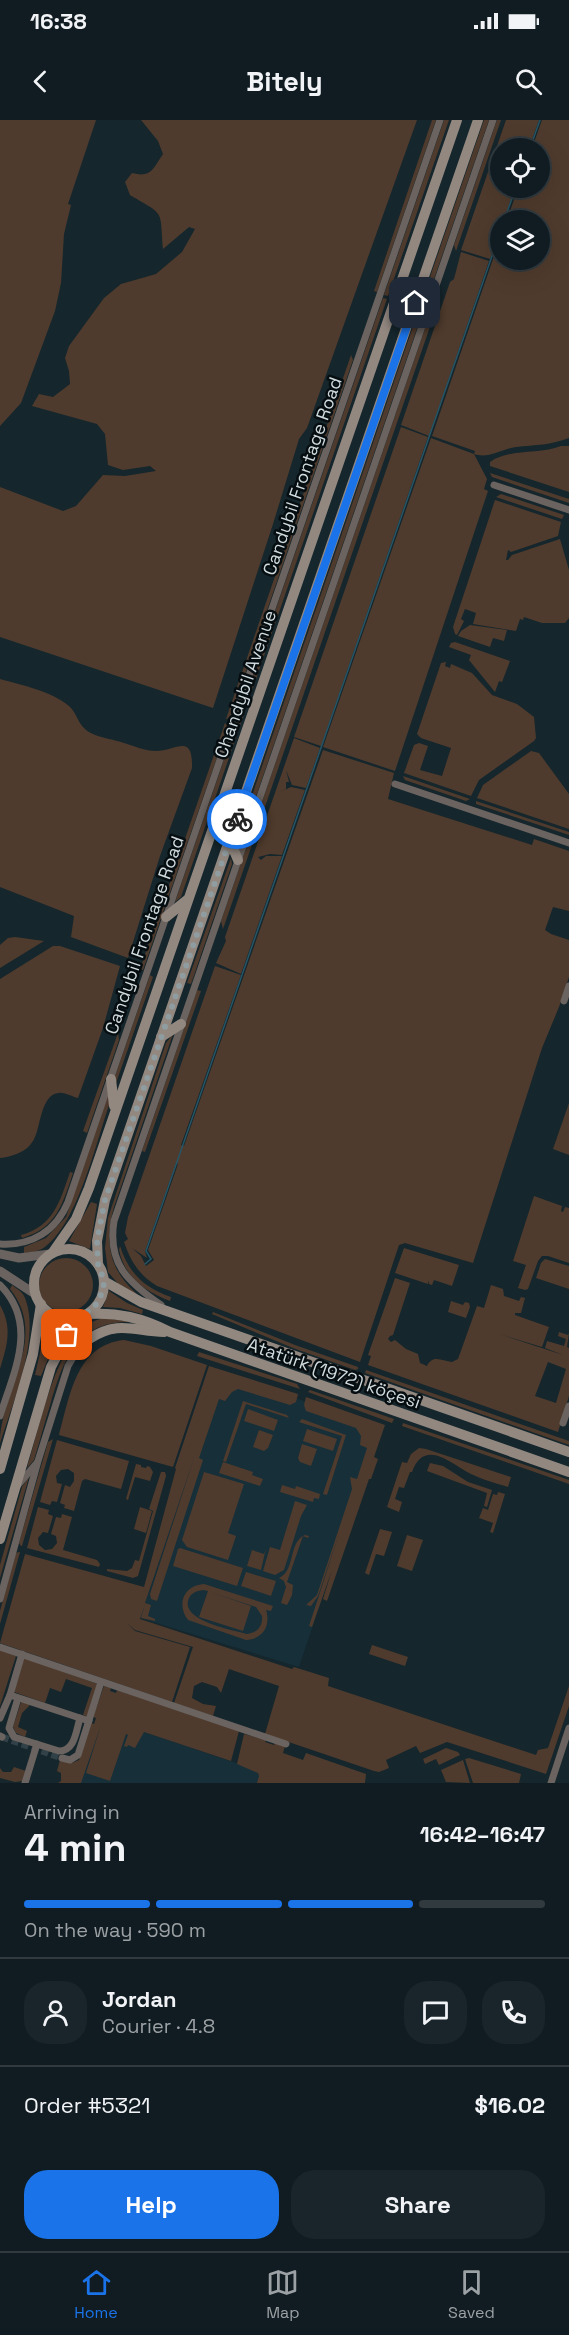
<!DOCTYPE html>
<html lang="en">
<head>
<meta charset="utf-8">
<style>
  :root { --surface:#101c21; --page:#19252a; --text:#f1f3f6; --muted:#9ca1a5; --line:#303a3f; --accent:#1a73e8 }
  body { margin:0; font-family:"Space Grotesk",sans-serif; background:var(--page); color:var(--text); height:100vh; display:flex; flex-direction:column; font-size:22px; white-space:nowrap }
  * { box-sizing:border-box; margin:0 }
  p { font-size:20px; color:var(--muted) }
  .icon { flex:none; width:33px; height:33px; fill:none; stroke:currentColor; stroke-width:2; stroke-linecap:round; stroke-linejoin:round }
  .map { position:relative; height:1663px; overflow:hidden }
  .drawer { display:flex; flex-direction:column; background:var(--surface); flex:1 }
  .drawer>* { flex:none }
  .controls { position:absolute; left:490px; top:18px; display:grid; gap:12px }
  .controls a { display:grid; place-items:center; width:60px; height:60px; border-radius:50%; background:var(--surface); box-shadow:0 6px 24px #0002,0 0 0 2px var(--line); font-size:30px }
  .pin { position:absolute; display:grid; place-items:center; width:51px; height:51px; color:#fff; margin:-26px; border-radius:12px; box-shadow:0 3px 9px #0006 }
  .courier { position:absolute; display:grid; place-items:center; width:60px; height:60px; margin:-30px; border:4px solid #1a73e8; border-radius:50%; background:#fff; color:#222; box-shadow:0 2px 8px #0007 }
  .summary em { font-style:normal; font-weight:800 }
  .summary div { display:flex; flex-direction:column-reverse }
  .summary { display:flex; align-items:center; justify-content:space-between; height:102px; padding:0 24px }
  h1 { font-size:39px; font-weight:800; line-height:45px }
  .bar { display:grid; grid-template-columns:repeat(4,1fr); gap:9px 6px; align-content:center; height:72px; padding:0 24px }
  .bar i { height:8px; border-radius:4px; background:var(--line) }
  .bar .active { background:var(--accent) }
  .bar p { grid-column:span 4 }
  .line { display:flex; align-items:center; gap:15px; padding:0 24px; border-top:2px solid var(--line) }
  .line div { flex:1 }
  .round { display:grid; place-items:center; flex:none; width:63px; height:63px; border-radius:24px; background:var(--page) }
  .action { display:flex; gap:12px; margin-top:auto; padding:12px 24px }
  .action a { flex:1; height:69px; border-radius:24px; background:var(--accent); color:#fff; font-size:24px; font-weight:800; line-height:69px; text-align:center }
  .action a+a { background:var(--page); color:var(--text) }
  .status { display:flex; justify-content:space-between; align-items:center; height:42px; padding:0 30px; background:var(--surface); direction:ltr }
  .status svg { height:16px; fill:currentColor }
  header { display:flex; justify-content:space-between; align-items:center; height:78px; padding:0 24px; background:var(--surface); font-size:27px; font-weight:800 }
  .dock { display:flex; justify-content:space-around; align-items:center; height:84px; border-top:2px solid var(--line); background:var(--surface); font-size:16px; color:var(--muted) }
  .dock a { display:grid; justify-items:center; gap:3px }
  .dock .active { color:var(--accent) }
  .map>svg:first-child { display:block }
  .built { fill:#162f39 }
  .green { fill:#4f3b2d; fill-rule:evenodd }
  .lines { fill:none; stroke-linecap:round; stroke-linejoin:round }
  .stream { stroke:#265566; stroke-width:1.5 }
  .minor-tunnel { stroke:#314147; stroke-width:7; stroke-dasharray:7 3.5; stroke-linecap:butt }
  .minor { stroke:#6a635f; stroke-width:7 }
  .tertiary { stroke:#6a635f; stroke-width:9 }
  .secondary { stroke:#928880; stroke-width:10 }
  .done { stroke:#8f9ca0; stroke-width:6; stroke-dasharray:0 10.8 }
  .route { stroke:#1a73e8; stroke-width:8 }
  .labels { text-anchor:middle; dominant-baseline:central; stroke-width:5; stroke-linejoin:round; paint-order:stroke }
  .street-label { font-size:18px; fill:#d0dbdf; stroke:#070e11 }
</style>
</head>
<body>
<div class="status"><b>16:38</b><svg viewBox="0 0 49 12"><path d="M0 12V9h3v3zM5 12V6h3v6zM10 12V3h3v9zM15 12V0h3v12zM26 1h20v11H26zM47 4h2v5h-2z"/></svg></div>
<header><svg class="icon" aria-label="back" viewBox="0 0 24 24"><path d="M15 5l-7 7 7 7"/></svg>Bitely<svg class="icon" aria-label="search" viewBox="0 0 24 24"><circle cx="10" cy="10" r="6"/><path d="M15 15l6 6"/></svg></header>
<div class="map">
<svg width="569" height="1663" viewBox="0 0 569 1663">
  <rect width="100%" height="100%" fill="#15262c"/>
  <g class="built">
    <polygon points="222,1253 380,1307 299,1547 140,1498"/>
    <polygon points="99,1597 275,1656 273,1663 77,1663"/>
  </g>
  <g class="green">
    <polygon points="0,0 96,0 68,84 71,85 64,114 61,163 55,191 21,283 0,306"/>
    <path d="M141 0H417L307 308 299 319 273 404 213 588 0 517V367L63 391 76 386 103 355 125 356 156 351 150 346 123 350 108 345 105 314 97 304 32 286 39 274 53 277 70 264 69 251 65 238 69 226 104 178 121 164 156 154 182 132 195 109 189 107 163 129C160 88 165 96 130 75L125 62 132 53C151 58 153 49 163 34L158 21Z"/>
    <polygon points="432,0 436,0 377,172 374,171"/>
    <polygon points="444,0 449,0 388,176 384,175"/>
    <polygon points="484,0 489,0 424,188 420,186"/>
    <polygon points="497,0 501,0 456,131 454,125"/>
    <polygon points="506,0 539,0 529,28 501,28 501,68 515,68 504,100 501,100 501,108 490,139 461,130"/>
    <path d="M542 0H569V318C551 325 535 325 516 327 501 329 489 339 474 334L487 359 484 369 488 371 395 651 323 627 431 318 474 334 475 331 432 316 501 116V140H540V100H507L518 68H540V28H532Z"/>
    <polygon points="461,132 489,141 429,316 401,305 450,162 454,159"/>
    <polygon points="383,178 387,179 181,777 175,782"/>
    <polygon points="419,189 423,191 239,726 237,719"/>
    <polygon points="430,194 434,195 223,809 221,801"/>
    <polygon points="351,235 353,240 230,598 226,599"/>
    <polygon points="401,307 428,317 321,626 294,617"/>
    <path d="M561 326H569V372L490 346V342C510 328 539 335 561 326Z"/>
    <polygon points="490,353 569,379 569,383 492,357"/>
    <polygon points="501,374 564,395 562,399 496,377"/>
    <polygon points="495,380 561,402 558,416 511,432 508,430 506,440 508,440 512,435 560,419 569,450 569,498 565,503 542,503 524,497 523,500 520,499 516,511 473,504 476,493 465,489 461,499 464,501 457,515 455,514 453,507"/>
    <polygon points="470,505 507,510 504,521 493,518 490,527 458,516 461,511"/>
    <polygon points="455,522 510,541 502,562 499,561 495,572 469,540 471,535 449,527 451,523"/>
    <polygon points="446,542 445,546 450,548 451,544 472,553 492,575 517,584 534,597 536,618 534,621 479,660 471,676 404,653 414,625 419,623 428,626 420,650 442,656 451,628 421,618 417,614 441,543"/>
    <path d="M0 559C22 565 51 571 69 586 76 592 78 603 85 609 93 617 113 619 124 623 134 626 145 631 156 631 176 631 193 612 192 648L160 736 128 838 71 817 74 796 0 767Z"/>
    <polygon points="225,603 228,606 143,850 140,849"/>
    <polygon points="294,618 320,628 306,668 292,665 286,650 289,662 286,662 286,669 280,672 291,667 305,670 282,735 270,734 258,737 261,740 266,736 282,736 241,854 216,843 226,821 225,817"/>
    <path d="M323 630 394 653 388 679 532 725 534 719 569 731V791L553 787 545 810 551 814 569 820V857L559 887 542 928 473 1143 405 1123 399 1125 360 1242 157 1166C139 1155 131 1142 124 1122L128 1119 125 1113 128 1097 215 846 241 855 181 1025 184 1026ZM176 1043 178 1044 148 1130 154 1140 146 1146 141 1136 132 1128 147 1138 145 1131Z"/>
    <polygon points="531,631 539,633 569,674 569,709 477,678 483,665"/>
    <polygon points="403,656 470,679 466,681 405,660"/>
    <polygon points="476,681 569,712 569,715 476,684"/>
    <polygon points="231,738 232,744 191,864 187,863"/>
    <polygon points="15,817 44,821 0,848 0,825 8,818"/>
    <path d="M53 826H60L120 846 103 908 78 978C72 977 65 972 59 973 40 974 41 1009 33 1021 27 1032 11 1037 0 1038V859Z"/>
    <polygon points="150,855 153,857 115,966 115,956"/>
    <polygon points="197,870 201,871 145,1032 142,1031"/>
    <polygon points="118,913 119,920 87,1013 83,1011"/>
    <path d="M173 914 114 1087C104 1121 109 1150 137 1174L121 1167 108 1152 105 1128 108 1098 166 923Z"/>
    <path d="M109 972V985C96 1023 78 1101 46 1126 39 1132 32 1132 24 1133V1127L46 1118 66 1097Z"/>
    <polygon points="569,983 569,1035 553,1029"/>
    <path d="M70 1052 73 1053C63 1083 56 1109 22 1118L21 1115C54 1106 60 1081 70 1052Z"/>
    <polygon points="534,1076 562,1086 561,1091 563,1092 565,1087 569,1088 569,1143 548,1136 542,1136 538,1141 528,1169 525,1170 518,1168 526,1145 513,1141"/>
    <polygon points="91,1082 97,1084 90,1129 69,1121"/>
    <path d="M120 1126C129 1154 145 1168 171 1177L170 1181C145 1171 125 1158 119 1130Z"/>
    <polygon points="404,1128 459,1145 452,1166 434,1160 432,1165 429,1164 429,1160 428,1164 395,1153"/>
    <circle cx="66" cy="1165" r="27"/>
    <polygon points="545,1139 569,1146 569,1169 536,1158 541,1143"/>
    <path d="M395 1158 410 1163 393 1215 390 1216 388 1219 391 1222 395 1220 406 1229 418 1234 420 1243 427 1246C433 1234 442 1241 452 1242L458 1239 477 1186 484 1188 491 1165 503 1169 504 1176 519 1181 521 1177 525 1178 521 1193H515V1195L549 1207 542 1227 499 1214 563 1235 545 1228 547 1221 564 1226 566 1219 558 1216 559 1212 568 1215 569 1213 567 1227 569 1228V1276L558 1312 368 1245 371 1236 368 1235ZM548 1242 566 1249 556 1283 535 1276Z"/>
    <path d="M12 1165C17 1169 23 1172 25 1178 41 1219 12 1284 0 1324 0 1271 50 1218 10 1169Z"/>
    <polygon points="109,1171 127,1183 143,1190 142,1194 120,1188 103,1187"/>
    <polygon points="451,1181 463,1185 465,1182 469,1183 470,1187 466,1198 448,1192"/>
    <path d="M0 1185C13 1208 7 1226 0 1249Z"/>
    <polygon points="213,1192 295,1225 358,1247 358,1249 355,1250 293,1228 212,1194"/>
    <path d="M105 1198 132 1202C78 1200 64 1238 51 1282 45 1301 40 1320 34 1340L27 1348C39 1311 59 1202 105 1198Z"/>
    <polygon points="43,1201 56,1207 66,1208 50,1234 41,1256 35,1255 42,1224"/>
    <path d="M124 1220 151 1226 207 1245 173 1347 59 1315C70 1276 76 1225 124 1220Z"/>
    <polygon points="199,1232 297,1264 300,1269 197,1236"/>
    <polygon points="209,1246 298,1274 296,1282 290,1285 238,1269 232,1272 225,1281 219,1279 199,1338 203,1340 157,1481 151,1479 150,1474 194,1338 145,1483 151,1485 148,1496 155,1499 155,1501 141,1498 145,1484 140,1499 292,1549 294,1547 329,1558 328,1566 536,1635 538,1630 548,1628 569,1566 569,1586 546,1654 447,1622 420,1633 416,1626 386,1640 389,1648 379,1652 374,1651 265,1614 279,1566 229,1549 221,1573 217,1567 202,1562 194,1566 192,1578 203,1584 216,1586 213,1596 174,1583 193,1527 135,1510 127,1503 135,1511 190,1527 172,1582 0,1523 25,1434 144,1467 176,1349 175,1348"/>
    <polygon points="366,1250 569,1321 569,1325 365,1253"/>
    <polygon points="310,1270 394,1299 392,1303 308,1272"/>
    <polygon points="306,1277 385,1305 374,1337 378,1339 371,1359 369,1359 327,1481 323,1479 332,1450 312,1507 309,1506 340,1411 318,1476 311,1486 306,1485 317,1475 352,1369 350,1357 357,1359 367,1328 360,1325 361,1316 356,1308 306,1291 304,1285"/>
    <polygon points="243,1281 287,1295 289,1298 246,1284 226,1342 223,1341"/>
    <polygon points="248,1289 278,1300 274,1311 244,1301"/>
    <polygon points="302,1299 346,1315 327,1375 323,1374 342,1316 299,1302"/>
    <polygon points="403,1303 569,1360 569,1364 402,1306"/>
    <polygon points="307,1309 337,1319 333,1331 303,1321"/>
    <polygon points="259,1310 273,1315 268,1328 264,1331 253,1327"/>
    <polygon points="53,1319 22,1426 21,1426 19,1423 48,1322"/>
    <polygon points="57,1320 129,1341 121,1369 85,1359 82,1361 74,1391 64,1388 65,1385 60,1383 65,1365 70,1367 74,1361 74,1353 68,1349 61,1350 56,1356 57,1363 62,1364 57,1382 52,1381 50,1385 40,1382"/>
    <polygon points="302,1324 317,1329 311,1346 300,1342 298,1338"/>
    <path d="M419 1328 426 1329 511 1357 508 1367C496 1363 483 1360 471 1354 452 1345 425 1317 412 1352H410L404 1368 399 1367 395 1379 402 1382 399 1392 387 1387 402 1342 407 1343 411 1334Z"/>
    <polygon points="223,1342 253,1352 252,1355 263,1359 260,1366 219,1353"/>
    <polygon points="430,1343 443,1346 468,1362 492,1370 487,1387 484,1386 487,1373 427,1351"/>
    <polygon points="136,1344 141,1345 141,1347 146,1348 147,1346 150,1347 153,1352 150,1361 135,1357 128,1380 126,1379"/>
    <polygon points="161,1352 165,1352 166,1356 138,1456 133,1458 107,1451 107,1449 127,1451 132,1448 135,1440 139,1441 153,1391 149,1389"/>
    <polygon points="204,1352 244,1364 228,1413 236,1416 228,1440 187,1427 182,1420"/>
    <polygon points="29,1357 0,1458 0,1445 22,1367"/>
    <polygon points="282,1365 295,1369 296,1366 320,1374 319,1379 314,1378 313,1382 280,1372"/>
    <polygon points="498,1372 505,1374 493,1413 490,1412 493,1403 479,1398 483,1388 488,1390 493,1374 497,1375"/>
    <polygon points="295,1381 307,1385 301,1396 284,1450 275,1455 263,1451 270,1427 280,1430"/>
    <polygon points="38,1387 49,1390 48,1394 53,1396 48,1413 43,1412 38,1418 39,1425 45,1430 52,1429 57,1423 56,1416 51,1414 56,1397 61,1398 62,1394 72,1397 63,1430 97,1440 100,1444 99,1447 27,1428"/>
    <polygon points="140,1387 152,1391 146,1413 134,1409"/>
    <polygon points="380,1409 392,1412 384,1436 376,1434 369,1455 365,1453"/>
    <path d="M305 1415 309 1416 308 1418 303 1416 287 1462 293 1465 292 1475 287 1485 281 1483 286 1467 284 1461 279 1458C296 1450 288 1422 305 1415Z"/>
    <polygon points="407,1415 423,1420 412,1451 397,1446"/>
    <polygon points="180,1428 243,1448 237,1466 173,1446 178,1429"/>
    <polygon points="266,1428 261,1450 247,1446 252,1430 264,1434"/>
    <polygon points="19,1432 20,1432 0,1504 0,1491 16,1433"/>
    <polygon points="246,1452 276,1461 271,1476 241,1466"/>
    <path d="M204 1464 273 1486 271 1491 266 1490C271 1506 263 1519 246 1520L188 1500C176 1484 184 1465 204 1464ZM203 1470 208 1471 199 1497 243 1511 251 1486 210 1472 256 1487 262 1496C263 1506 257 1513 247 1514 232 1510 183 1501 188 1481 190 1473 196 1471 203 1470Z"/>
    <polygon points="372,1525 408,1537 405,1546 369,1534"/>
    <polygon points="0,1530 16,1536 0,1586"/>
    <polygon points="24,1538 98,1564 87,1597 83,1595 92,1568 66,1559 61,1572 50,1568 45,1583 14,1572"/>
    <polygon points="104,1566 111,1568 110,1571 116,1573 117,1570 239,1611 231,1641 144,1612 135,1628 128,1625 127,1627 124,1626 128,1615 126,1614 110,1661 86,1653 101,1605 81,1663 58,1663 61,1661 61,1653 57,1651 60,1640 72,1643 79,1640 91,1603 94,1604 96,1598 93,1597"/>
    <polygon points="21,1582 31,1584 22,1593 18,1607 27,1611 25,1617 16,1613 13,1607"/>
    <polygon points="244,1614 266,1620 265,1622 274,1625 275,1623 285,1626 283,1633 303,1640 306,1633 366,1654 365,1663 257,1663 259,1656 258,1653 237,1644"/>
    <polygon points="446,1628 458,1632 460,1635 439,1645 436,1639 425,1644 423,1639"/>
    <polygon points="469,1638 521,1654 519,1663 473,1663 465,1639"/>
    <polygon points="463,1640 470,1663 446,1662 441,1650"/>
    <polygon points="14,1647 26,1651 23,1661 15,1662 0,1658 0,1648 3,1652 11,1652"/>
  </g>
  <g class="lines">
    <g class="stream">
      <polyline points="530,28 540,0"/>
      <polyline points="504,100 516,68"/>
      <polyline points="145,1144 151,1139 146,1131 501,110"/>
    </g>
    <polyline class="minor-tunnel" points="2,1617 62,1638"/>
    <g class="minor">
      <polyline points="494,365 569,390"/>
      <polyline points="395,664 569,723"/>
      <polyline points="564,881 569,866"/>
      <path d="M0 1124C32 1126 56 1111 68 1082L440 0"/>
      <path d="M0 1165C39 1204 14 1251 0 1296"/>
      <path d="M161 1185C129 1163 107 1144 114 1101L493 0"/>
      <polyline points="563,1303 569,1286"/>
      <polyline points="18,1365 36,1344"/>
      <polyline points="0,1479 38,1341 68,1246 77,1231 89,1219"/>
      <polyline points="0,1527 286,1624"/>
      <polyline points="22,1534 10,1575 89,1601"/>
      <path d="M18 1578 9 1608 14 1617 59 1631C75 1631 76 1611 80 1598"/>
      <polyline points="0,1598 10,1575"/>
      <polyline points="0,1616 2,1617"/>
      <polyline points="62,1638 70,1640 78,1635 101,1562"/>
      <polyline points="25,1663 37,1624"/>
      <polyline points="551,1663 569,1608"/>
    </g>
    <g class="tertiary">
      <polyline points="0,1134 19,1138 50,1134"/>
      <polyline points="0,1151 35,1174"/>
    </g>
    <g class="secondary">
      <polyline points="230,721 238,740"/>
      <polyline points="166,797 187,780"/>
      <polyline points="161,917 181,904"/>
      <polyline points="111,959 114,986"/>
      <circle cx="69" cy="1164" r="35"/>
      <polyline points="53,1132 76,1099 89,1068 457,0"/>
      <polyline points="98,1144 97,1121 105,1080 478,0"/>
      <polyline points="104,1161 141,1182 569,1332"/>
      <path d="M87 1194C118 1192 142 1198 170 1212L569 1352"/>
      <path d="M89 1219C118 1200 134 1211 164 1212"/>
      <polyline points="0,1349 33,1234 41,1184"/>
      <polyline points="0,1419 51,1247 77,1198"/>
    </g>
  </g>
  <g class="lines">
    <polyline class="done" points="67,1215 77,1198 94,1188 103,1171 104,1161 98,1144 97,1121 105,1080 237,699"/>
    <polyline class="route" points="237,699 415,183"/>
  </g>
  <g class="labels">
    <g class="street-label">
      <text transform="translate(302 356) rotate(-71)">Candybil Frontage Road</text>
      <text transform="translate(245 564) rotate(-71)">Chandybil Avenue</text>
      <text transform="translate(144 815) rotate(-71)">Candybil Frontage Road</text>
      <text transform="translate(334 1253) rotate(19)">Atatürk (1972) köçesi</text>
    </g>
  </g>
</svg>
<div class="controls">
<a><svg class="icon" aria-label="locate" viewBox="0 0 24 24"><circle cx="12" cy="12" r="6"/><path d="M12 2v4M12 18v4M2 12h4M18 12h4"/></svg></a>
<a><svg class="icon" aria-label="layers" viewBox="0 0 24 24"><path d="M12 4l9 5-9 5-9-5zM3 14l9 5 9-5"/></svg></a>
</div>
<div class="pin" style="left:67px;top:1215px;background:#ea580c"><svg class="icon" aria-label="bag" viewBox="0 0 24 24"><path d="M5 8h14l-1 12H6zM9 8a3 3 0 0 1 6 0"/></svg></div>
<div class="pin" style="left:415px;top:183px;background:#1f2937"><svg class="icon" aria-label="home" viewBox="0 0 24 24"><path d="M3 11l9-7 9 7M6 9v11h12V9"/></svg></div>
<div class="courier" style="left:237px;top:699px"><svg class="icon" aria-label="bike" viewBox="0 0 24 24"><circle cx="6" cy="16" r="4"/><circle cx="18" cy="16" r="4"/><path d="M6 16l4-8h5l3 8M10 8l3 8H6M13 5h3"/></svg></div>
</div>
<section class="drawer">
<div class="summary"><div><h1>4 min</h1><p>Arriving in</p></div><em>16:42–16:47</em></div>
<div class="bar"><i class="active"></i><i class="active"></i><i class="active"></i><i></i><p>On the way · 590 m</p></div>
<div class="line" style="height:108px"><a class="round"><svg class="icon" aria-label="person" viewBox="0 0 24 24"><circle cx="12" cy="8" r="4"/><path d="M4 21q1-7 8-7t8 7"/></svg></a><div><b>Jordan</b><p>Courier · 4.8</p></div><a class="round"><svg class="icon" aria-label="chat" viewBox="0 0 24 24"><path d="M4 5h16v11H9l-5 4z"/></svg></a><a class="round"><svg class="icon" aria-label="phone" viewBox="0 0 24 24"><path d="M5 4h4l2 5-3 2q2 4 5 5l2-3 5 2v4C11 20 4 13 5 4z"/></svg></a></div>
<div class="line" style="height:78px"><div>Order #5321</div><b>$16.02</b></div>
<div class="action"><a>Help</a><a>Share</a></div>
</section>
<nav class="dock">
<a class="active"><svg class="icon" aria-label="home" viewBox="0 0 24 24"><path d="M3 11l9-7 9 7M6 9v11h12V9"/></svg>Home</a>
<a><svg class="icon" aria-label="map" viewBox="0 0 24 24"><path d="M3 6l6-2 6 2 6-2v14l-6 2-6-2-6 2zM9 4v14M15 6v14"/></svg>Map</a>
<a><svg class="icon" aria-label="saved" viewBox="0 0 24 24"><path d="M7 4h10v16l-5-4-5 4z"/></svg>Saved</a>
</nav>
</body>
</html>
